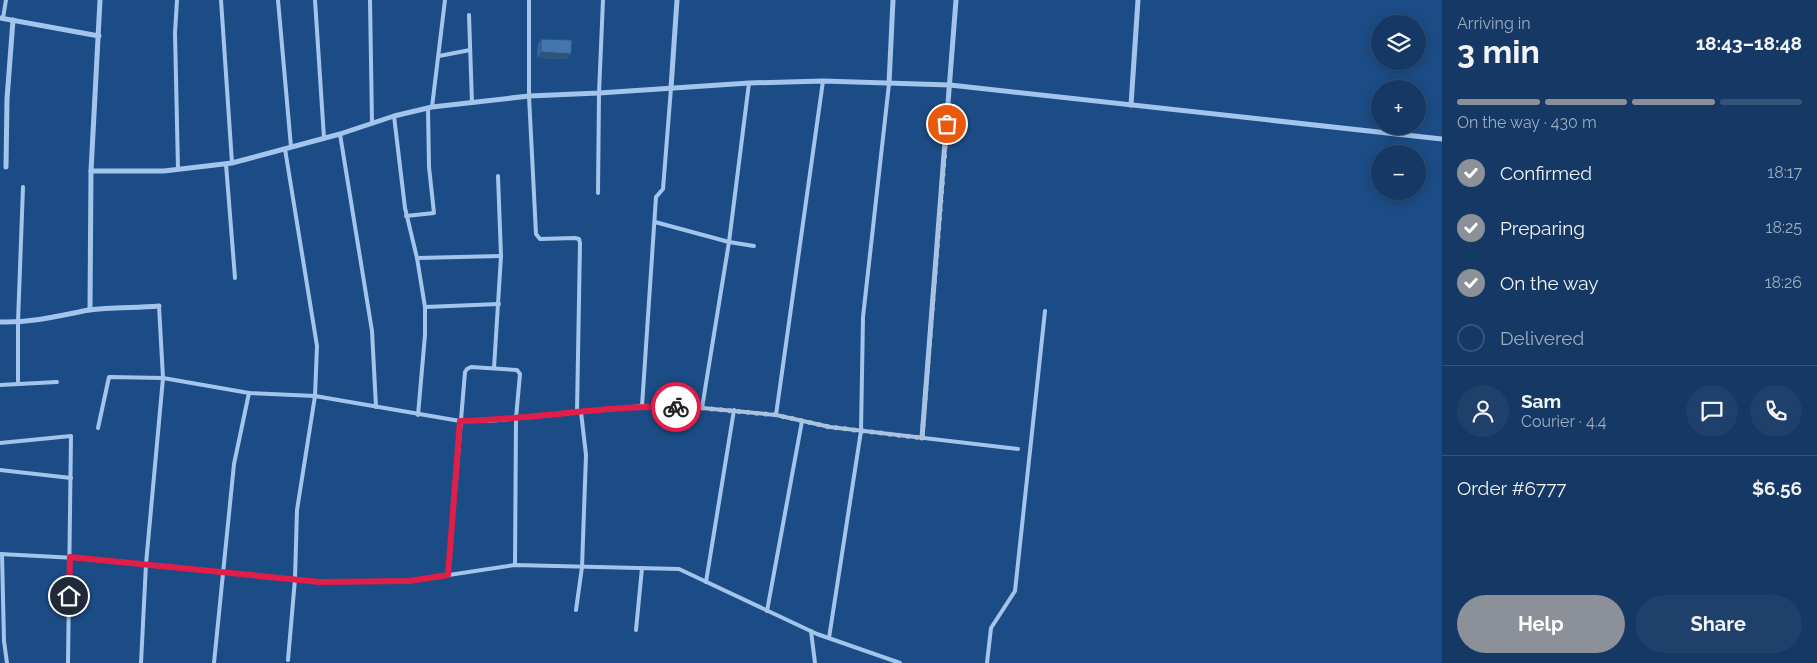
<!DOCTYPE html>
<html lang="en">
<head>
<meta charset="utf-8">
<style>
  :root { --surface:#153964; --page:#1e406a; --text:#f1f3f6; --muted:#9dacbf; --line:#345378; --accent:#8c9099 }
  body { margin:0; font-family:Raleway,sans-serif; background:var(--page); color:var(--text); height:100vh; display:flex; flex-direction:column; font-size:19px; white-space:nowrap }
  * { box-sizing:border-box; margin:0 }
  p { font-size:16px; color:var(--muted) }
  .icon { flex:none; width:28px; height:28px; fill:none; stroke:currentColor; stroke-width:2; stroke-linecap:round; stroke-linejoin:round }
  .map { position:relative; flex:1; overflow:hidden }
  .side { display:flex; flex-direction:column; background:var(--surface); width:375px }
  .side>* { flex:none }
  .controls { position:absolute; left:1371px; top:15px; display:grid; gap:10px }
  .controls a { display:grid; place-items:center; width:55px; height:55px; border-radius:50%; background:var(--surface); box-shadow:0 2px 12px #0003,0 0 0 1px var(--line); font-size:25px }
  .pin { position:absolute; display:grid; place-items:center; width:42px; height:42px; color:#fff; margin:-21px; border:2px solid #fff; border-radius:50%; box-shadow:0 1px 5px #0007 }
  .courier { position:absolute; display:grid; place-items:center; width:50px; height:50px; margin:-25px; border:4px solid #e11d48; border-radius:50%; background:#fff; color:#222; box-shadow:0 1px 6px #0007 }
  .overview em { font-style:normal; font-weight:700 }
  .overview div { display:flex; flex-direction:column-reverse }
  .overview { display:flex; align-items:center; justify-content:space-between; height:85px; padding:0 15px }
  h1 { font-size:32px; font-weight:700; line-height:38px }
  .bar { display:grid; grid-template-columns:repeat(4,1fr); gap:8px 5px; align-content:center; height:60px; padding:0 15px }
  .bar i { height:6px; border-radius:4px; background:var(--line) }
  .bar .selected { background:var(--accent) }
  .bar p { grid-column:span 4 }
  .line { display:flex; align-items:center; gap:12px; padding:0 15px; border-top:1px solid var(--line) }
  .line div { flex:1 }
  .round { display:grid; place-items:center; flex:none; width:52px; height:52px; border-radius:26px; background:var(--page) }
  ol { padding:0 15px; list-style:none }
  li { display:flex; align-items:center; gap:15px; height:55px }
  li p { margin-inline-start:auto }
  li .icon { padding:5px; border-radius:50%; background:var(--accent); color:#fff; stroke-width:4 }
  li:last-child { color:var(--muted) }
  li i { width:28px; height:28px; border:2px solid var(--line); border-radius:50% }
  .primary-button { display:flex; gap:10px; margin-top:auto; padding:10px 15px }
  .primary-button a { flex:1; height:58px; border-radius:30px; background:var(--accent); color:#fff; font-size:20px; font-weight:700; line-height:58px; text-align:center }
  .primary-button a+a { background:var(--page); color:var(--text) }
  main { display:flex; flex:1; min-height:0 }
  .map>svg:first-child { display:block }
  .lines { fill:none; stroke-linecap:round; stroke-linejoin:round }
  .service { stroke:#a3c5eb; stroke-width:4 }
  .minor { stroke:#a3c5eb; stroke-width:5 }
  .wall { fill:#3a6596 }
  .shaded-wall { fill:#30537a }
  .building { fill:#4476ae; stroke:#30537a }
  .done { stroke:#b0c0d4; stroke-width:5; stroke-dasharray:0 9 }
  .route { stroke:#e11d48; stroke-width:6 }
</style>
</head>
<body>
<main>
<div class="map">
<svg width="1442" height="663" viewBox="0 0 1442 663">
  <rect width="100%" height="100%" fill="#1c4c85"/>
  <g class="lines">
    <g class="service">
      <polyline points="177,0 175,33 178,169"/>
      <polyline points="221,0 232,163"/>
      <polyline points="278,0 291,147"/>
      <polyline points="315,0 324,138"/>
      <polyline points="370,0 372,123"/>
      <polyline points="529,0 529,96 536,234 540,239 575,238 579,239 580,243 577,412"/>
      <polyline points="469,15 472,103"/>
      <polyline points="3,18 6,0"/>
      <polyline points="439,56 470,50"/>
      <polyline points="432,107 445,0"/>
      <polyline points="394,116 405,208 417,258 425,307 425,335 418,415"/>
      <polyline points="340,134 372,331 376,407"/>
      <polyline points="285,149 317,346 315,396 297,510 295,579 288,660"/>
      <polyline points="226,164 235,278"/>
      <polyline points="598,193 599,93 603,0"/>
      <polyline points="406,216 434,213 429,167 428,108"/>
      <polyline points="655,222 729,242 754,246"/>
      <polyline points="417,258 501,256"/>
      <polyline points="425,307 499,304"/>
      <polyline points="494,368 501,256 498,176"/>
      <polyline points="18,384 18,322 23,187"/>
      <polyline points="0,385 57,382"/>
      <polyline points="642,406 656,197 663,189 671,88"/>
      <polyline points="702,408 729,242 749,83"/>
      <polyline points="776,415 823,81"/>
      <polyline points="98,428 109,377 163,378 249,393 315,396 460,421 489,421 642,406 702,408 776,415 830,427 1018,449"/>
      <polyline points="0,443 71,436 68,663"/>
      <polyline points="0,470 71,478"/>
      <polyline points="0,554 76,558 320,582 409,581 515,565 679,569 817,634 900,663"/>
      <polyline points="2,554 4,641 7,663"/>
      <polyline points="448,575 465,372 467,369 471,367 517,370 520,374 516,418 515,565"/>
      <polyline points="706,582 734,410"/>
      <polyline points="576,610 582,567 586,455 581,412"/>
      <polyline points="767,611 802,421"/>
      <polyline points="636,630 642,568"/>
      <polyline points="811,631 815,663"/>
      <polyline points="829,638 861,431 863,317 889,84"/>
      <polyline points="141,663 146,564 163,378 159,306"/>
      <polyline points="214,663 234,464 249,393"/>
      <polyline points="987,663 991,628 1015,591 1045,311"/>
    </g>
    <g class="minor">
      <polyline points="0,18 99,36"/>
      <polyline points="889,84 893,0"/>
      <polyline points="671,88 677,0"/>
      <polyline points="1131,105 1138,0"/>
      <polyline points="6,167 7,99 13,20"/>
      <polyline points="91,171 164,171 232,163 340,134 394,116 432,107 529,96 599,93 749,83 823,81 950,85 1442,139"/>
      <polyline points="90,310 91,171 100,0"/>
      <path d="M0 322C32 323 58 316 89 310 111 307 136 308 159 306"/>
      <polyline points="922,438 956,0"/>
    </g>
  </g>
  <polygon class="wall" points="541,39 567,59 537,58 538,44"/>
  <polygon class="shaded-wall" points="541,52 571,54 567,59 537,58"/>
  <polygon class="building" points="541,39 572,40 571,54 541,52"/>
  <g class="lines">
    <polyline class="done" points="676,407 702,408 776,415 830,427 922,438 947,124"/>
    <path class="route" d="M69 596 70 557 320 582 409 581 448 575 460 421C532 420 604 405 676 407"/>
  </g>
</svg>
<div class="controls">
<a><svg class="icon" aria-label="layers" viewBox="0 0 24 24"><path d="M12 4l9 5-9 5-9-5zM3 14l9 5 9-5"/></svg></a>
<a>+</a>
<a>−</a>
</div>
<div class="pin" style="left:947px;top:124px;background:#ea580c"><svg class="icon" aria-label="bag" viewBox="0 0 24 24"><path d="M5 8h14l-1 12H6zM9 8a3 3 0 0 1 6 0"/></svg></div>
<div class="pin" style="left:69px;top:596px;background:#1f2937"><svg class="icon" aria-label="home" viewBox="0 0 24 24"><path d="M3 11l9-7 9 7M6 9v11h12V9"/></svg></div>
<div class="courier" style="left:676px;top:407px"><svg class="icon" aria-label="bike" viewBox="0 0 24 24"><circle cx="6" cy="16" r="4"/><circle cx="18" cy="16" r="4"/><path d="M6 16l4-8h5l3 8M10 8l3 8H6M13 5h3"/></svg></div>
</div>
<section class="side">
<div class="overview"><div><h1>3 min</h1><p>Arriving in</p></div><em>18:43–18:48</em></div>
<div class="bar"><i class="selected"></i><i class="selected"></i><i class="selected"></i><i></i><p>On the way · 430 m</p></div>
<ol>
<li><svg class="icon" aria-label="check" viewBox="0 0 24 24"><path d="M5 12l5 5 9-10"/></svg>Confirmed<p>18:17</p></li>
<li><svg class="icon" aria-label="check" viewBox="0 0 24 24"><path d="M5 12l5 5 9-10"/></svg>Preparing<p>18:25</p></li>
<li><svg class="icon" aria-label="check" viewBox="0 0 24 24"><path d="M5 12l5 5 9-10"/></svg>On the way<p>18:26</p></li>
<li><i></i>Delivered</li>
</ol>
<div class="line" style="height:90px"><a class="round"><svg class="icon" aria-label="person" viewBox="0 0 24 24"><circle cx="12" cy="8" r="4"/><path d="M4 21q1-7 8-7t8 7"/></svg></a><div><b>Sam</b><p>Courier · 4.4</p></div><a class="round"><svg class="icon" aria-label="chat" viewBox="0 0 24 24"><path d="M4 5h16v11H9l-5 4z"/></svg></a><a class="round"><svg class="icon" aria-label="phone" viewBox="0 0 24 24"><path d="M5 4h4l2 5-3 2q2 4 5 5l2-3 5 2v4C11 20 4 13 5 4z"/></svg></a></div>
<div class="line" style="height:65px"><div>Order #6777</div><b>$6.56</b></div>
<div class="primary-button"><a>Help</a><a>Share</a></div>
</section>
</main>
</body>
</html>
